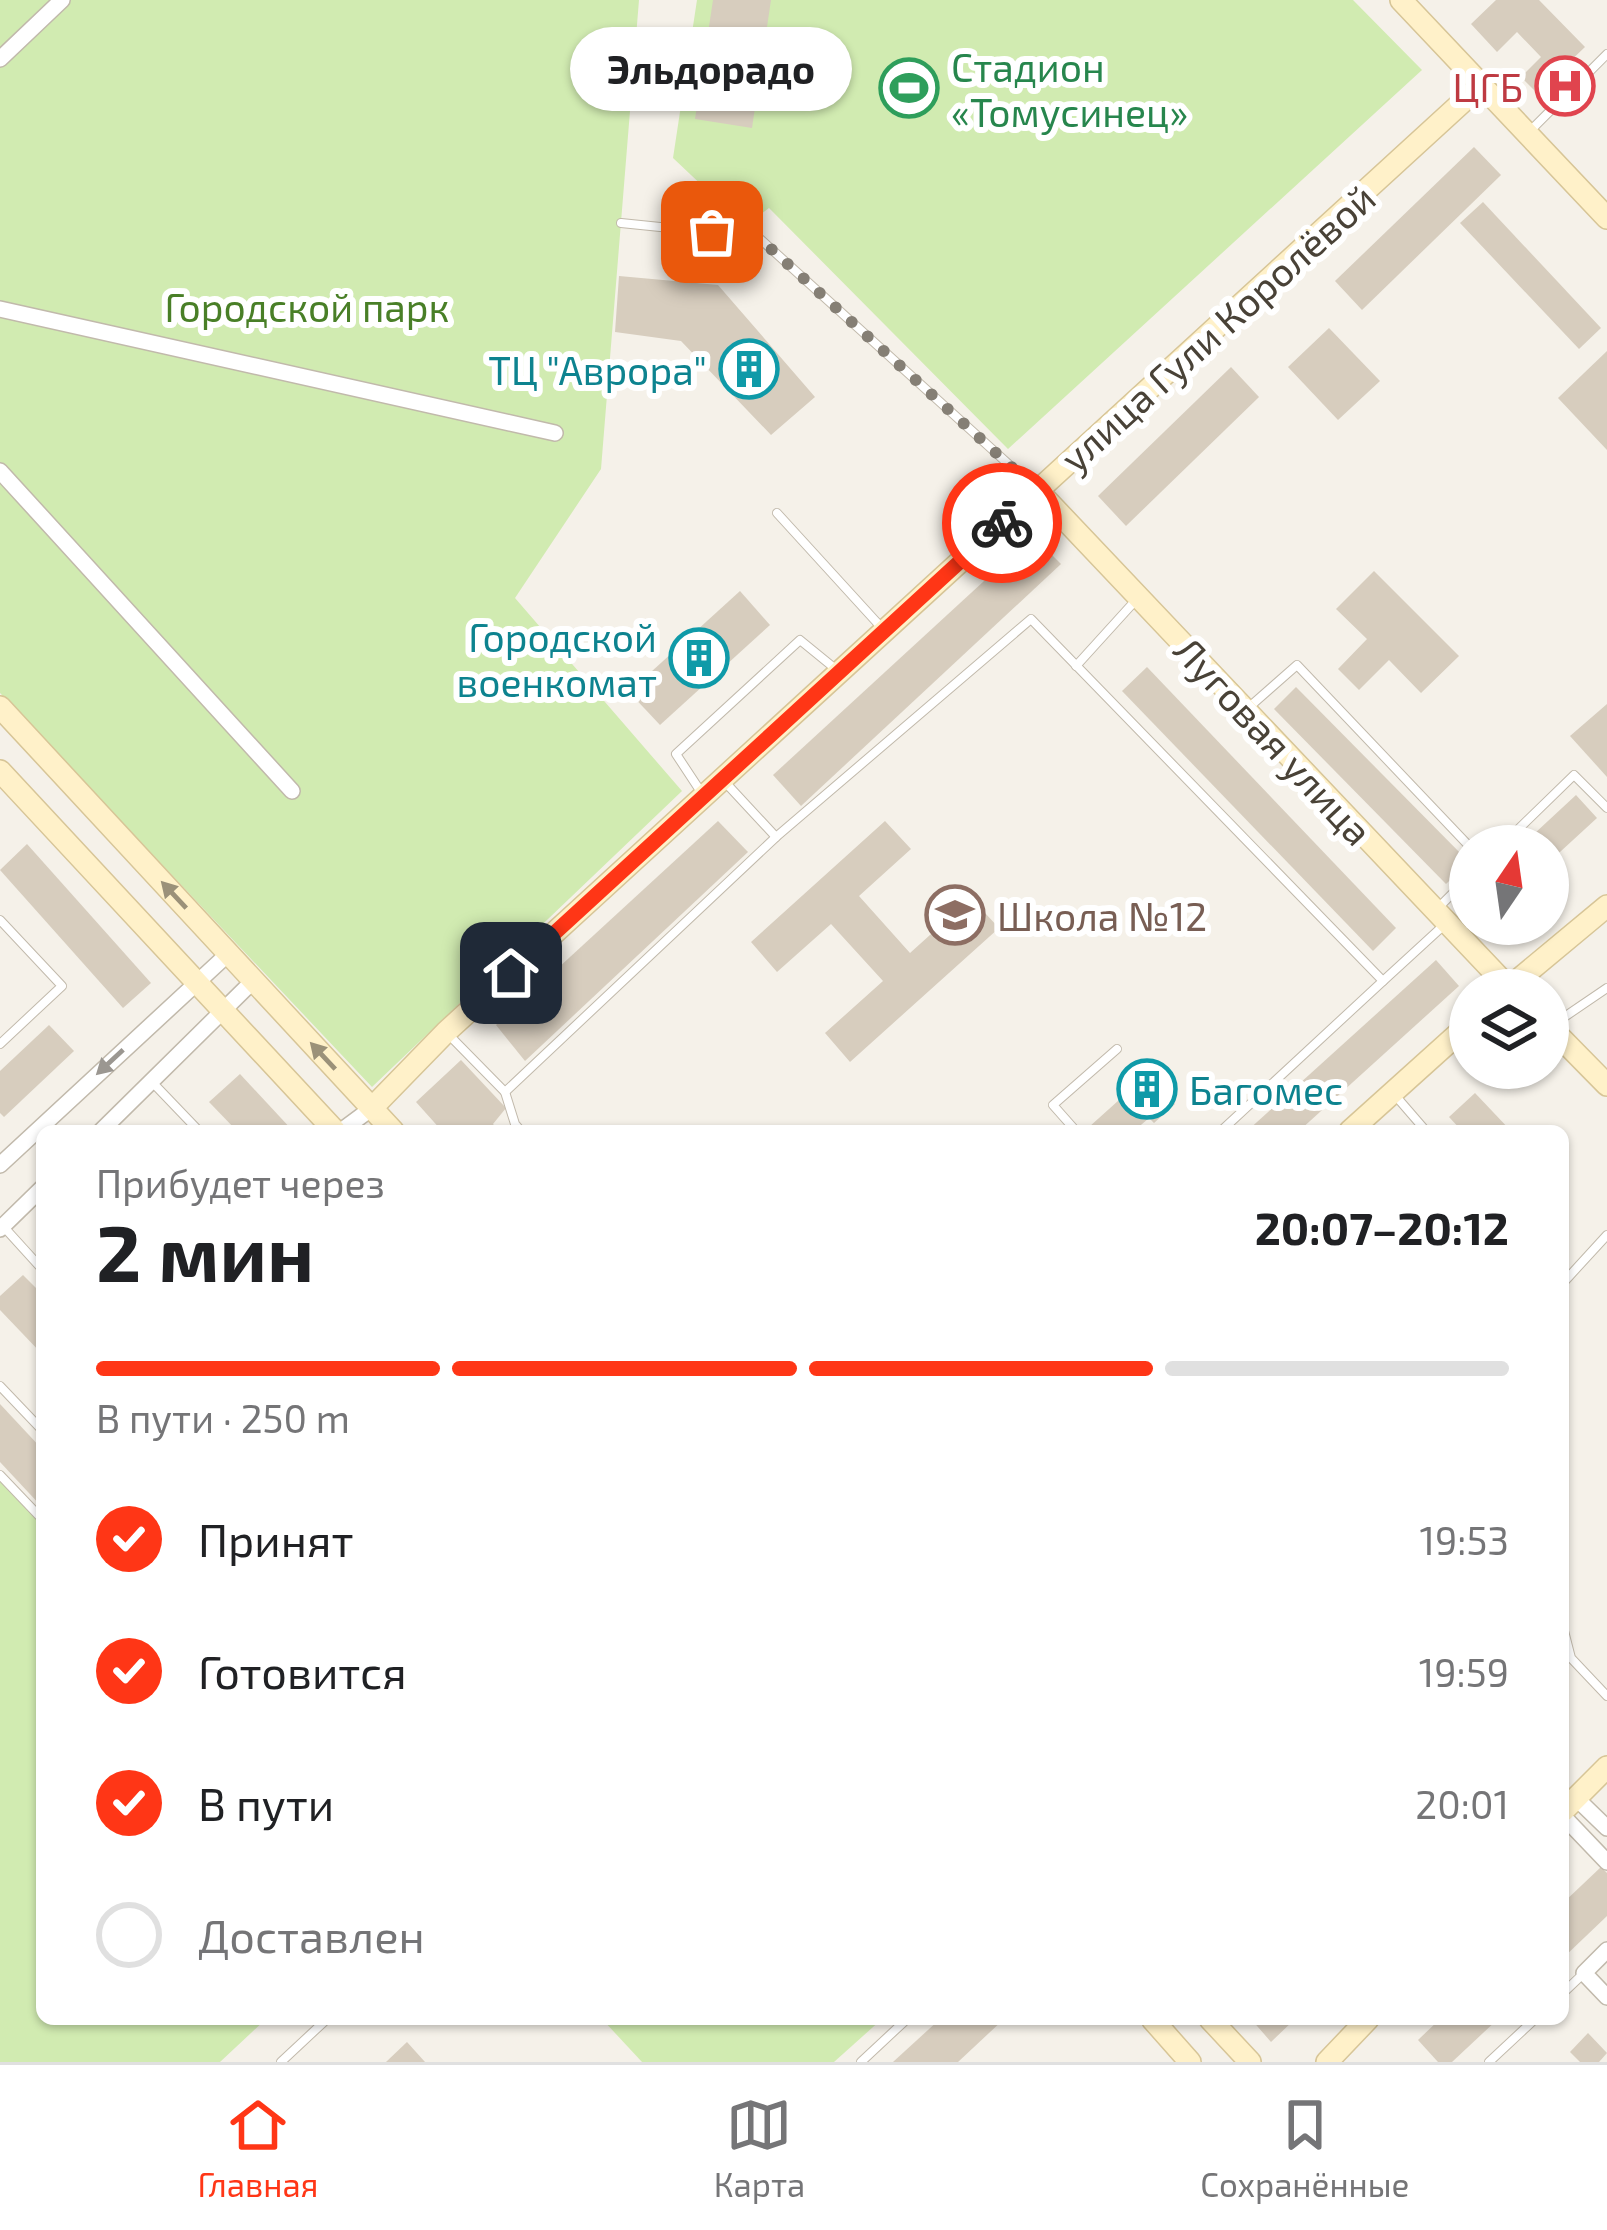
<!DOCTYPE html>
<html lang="ru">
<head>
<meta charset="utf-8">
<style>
  :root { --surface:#fff; --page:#f6f6f6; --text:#202124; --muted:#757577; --line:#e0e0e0; --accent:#ff3616 }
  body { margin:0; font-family:"Exo 2",sans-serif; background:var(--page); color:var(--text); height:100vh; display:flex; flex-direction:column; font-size:45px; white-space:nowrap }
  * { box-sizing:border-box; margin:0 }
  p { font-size:39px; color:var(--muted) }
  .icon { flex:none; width:66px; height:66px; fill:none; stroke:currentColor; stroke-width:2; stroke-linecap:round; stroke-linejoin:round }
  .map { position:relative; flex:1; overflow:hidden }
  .panel { position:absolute; left:36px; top:1125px; width:1533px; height:900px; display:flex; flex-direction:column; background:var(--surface); border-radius:18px; box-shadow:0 3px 9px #0004 }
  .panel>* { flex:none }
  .needle { width:78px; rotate:13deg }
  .buttons { position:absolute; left:1449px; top:825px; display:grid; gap:24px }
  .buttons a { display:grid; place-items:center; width:120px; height:120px; border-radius:50%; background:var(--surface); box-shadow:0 3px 9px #0004; font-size:60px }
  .pin { position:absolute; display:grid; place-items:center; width:102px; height:102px; color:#fff; margin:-51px; border-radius:24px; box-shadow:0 6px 18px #0006 }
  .courier { position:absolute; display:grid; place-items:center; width:120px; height:120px; margin:-60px; border:9px solid #ff3616; border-radius:50%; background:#fff; color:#222; box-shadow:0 3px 15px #0007 }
  .bubble { position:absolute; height:84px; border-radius:42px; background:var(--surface); box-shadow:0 3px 9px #0004; font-size:39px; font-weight:700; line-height:84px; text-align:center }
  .overview em { font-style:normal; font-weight:700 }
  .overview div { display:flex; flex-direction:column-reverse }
  .overview { display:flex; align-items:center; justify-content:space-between; height:204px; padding:0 60px }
  h1 { font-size:78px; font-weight:700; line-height:90px }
  .bar { display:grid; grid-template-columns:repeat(4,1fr); gap:18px 12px; align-content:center; height:144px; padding:0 60px }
  .bar i { height:15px; border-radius:9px; background:var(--line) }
  .bar .selected { background:var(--accent) }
  .bar p { grid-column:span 4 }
  ol { padding:0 60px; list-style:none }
  li { display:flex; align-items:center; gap:36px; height:132px }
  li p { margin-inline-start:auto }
  li .icon { padding:12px; border-radius:50%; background:var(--accent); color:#fff; stroke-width:4 }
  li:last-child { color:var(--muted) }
  li i { width:66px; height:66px; border:6px solid var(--line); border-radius:50% }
  .tabs { display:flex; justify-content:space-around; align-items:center; height:168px; border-top:3px solid var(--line); background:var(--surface); font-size:33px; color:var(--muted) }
  .tabs a { display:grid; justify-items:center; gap:6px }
  .tabs .selected { color:var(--accent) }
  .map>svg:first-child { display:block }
  .green { fill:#d1ebb1 }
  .building { fill:#d7cdbe }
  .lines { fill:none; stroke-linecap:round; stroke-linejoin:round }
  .lane-casing { stroke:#c1b9ab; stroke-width:10 }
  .street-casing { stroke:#c1b9ab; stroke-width:18 }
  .secondary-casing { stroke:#d7c597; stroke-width:24 }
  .lane { stroke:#fff; stroke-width:8 }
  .street { stroke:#fff; stroke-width:15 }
  .secondary { stroke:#fff1c9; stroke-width:21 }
  .oneway { fill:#9b9179 }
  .oneway2 { fill:#9b9791 }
  .done { stroke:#857f75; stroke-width:12; stroke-dasharray:0 21.6 }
  .route { stroke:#ff3616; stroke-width:15 }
  .labels { text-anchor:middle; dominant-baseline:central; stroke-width:12; stroke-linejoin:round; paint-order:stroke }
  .leisure-label { font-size:39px; fill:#27864d; stroke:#fff; text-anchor:start }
  .health-label { font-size:39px; fill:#be3a42; stroke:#fff; text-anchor:end }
  .park-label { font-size:39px; fill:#497f27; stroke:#fff }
  .street-label { font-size:39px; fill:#494237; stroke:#fff }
  .culture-label { font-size:39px; fill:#0d838f; stroke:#fff; text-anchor:end }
  .education-label { font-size:39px; fill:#785e54; stroke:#fff; text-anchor:start }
</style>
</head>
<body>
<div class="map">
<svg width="1607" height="2062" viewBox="0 0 1607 2062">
  <rect width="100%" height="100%" fill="#f5f1e9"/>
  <g class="green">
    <polygon points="0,0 639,0 601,469 515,598 682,791 372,1087 0,693"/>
    <polygon points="697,0 1353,0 1422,70 1008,449 769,208 745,226 673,158"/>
    <polygon points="0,1480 42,1525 42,2019 266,2019 220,2062 0,2062"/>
    <polygon points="602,2019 882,2019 834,2062 642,2062"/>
  </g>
  <g class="building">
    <polygon points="713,0 771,0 752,128 695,119"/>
    <polygon points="1496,0 1539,0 1585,47 1537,93 1521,77 1541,57 1517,32 1497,52 1471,24"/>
    <polygon points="1474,147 1501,175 1362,310 1335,281"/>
    <polygon points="1483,202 1601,328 1579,349 1460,223"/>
    <polygon points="619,276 718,285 815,397 771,435 681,341 615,332"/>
    <polygon points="1329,328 1380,381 1338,420 1288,367"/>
    <polygon points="1607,351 1607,450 1558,398"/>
    <polygon points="1231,367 1259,397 1126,526 1098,496"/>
    <polygon points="1033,536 1061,564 801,806 773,775"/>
    <polygon points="1374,571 1459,656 1421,693 1389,660 1359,690 1338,669 1367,639 1336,609"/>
    <polygon points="740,591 770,625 660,725 629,692"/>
    <polygon points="1147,667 1396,928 1373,951 1122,691"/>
    <polygon points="1296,687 1469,862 1446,884 1274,709"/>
    <polygon points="1607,704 1607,777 1570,736"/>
    <polygon points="1576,795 1597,818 1548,863 1548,846 1521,846"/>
    <polygon points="718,821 748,852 525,1061 496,1025"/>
    <polygon points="885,821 911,849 859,896 910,953 971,898 999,928 850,1062 825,1033 883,981 831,924 777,972 751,942"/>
    <polygon points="27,844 151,983 123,1008 0,870"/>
    <polygon points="1436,960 1459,986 1299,1131 1247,1131"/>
    <polygon points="49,1025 74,1051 4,1117 0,1113 0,1071"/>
    <polygon points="461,1060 506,1108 493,1124 499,1131 442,1131 416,1102"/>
    <polygon points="240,1074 293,1131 237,1131 209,1102"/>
    <polygon points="1148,1074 1175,1104 1154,1123 1149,1118 1134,1131 1093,1131 1089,1127"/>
    <polygon points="1475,1093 1511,1131 1462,1131 1449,1117"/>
    <polygon points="23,1275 42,1294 42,1354 0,1310 0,1296"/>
    <polygon points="0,1404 42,1449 42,1507 0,1462"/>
    <polygon points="1601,1867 1607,1873 1607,1916 1563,1958 1563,1903"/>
    <polygon points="940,2019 1004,2019 958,2062 893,2062"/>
    <polygon points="1251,2019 1295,2019 1271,2042"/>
    <polygon points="1440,2019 1498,2019 1452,2062 1438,2062 1418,2040"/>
    <polygon points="1588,2033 1607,2053 1599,2062 1580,2062 1570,2052"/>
    <polygon points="407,2042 425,2062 386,2062"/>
  </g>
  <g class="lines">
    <g class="lane-casing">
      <g id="lane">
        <polyline points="1529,132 1607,54"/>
        <polyline points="621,223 758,237 1037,490"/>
        <polyline points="777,513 881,627"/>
        <polyline points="1076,666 1135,601"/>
        <polyline points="1247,709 1297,665 1470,847"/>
        <polyline points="724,781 776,837"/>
        <polyline points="703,795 676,754 800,640 838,671"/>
        <polyline points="1501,846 1574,775 1607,808"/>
        <polyline points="1437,909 1470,876"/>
        <polyline points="0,920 62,986 0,1044"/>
        <polyline points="1554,1024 1607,988"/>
        <polyline points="447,1033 505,1092 776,837 1031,619 1383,981 1443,926"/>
        <polyline points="153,1083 199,1131"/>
        <polyline points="505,1092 515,1124 521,1131"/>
        <polyline points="1394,1094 1426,1131"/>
        <polyline points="1076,1131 1053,1105 1117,1049"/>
        <polyline points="1221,1131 1383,981"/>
        <polyline points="3,1226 42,1269"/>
        <polyline points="1563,1283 1607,1235"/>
        <polyline points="0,1386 42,1430"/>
        <polyline points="0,1475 42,1519"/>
        <polyline points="1563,1627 1571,1658 1607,1696"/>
        <polyline points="1563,1993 1583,1974"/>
        <polyline points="281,2062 327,2019"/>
        <polyline points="861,2062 907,2019"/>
        <polyline points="1489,2062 1535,2019"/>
      </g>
    </g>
    <g class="street-casing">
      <g id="street">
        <polyline points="0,59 62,0"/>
        <polyline points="0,309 555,433"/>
        <polyline points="0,471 292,791"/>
        <polyline points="101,1131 253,981"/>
        <polyline points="341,1131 372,1108"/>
        <polyline points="0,1165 229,953"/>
        <polyline points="0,1229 42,1188"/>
        <polyline points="1576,1798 1607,1828"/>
        <polyline points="1563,1816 1607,1862"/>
        <polyline points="1607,1950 1584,1973 1607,1997"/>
      </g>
    </g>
    <g class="secondary-casing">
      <g id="secondary">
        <polyline points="1401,0 1607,218"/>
        <polyline points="1038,491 1511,990"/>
        <polyline points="0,707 393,1131"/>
        <polyline points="0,771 335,1131"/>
        <polyline points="1506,990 1607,906"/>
        <polyline points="1548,1025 1607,1085"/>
        <polyline points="372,1108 446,1032 1481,85"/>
        <polyline points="1350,1131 1470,1023"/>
        <polyline points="1563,1811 1607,1767"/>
        <polyline points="1152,2019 1190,2062"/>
        <polyline points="1210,2019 1250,2062"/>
        <polyline points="1327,2062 1368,2019"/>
      </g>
    </g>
    <use href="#lane" class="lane"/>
    <use href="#street" class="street"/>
    <use href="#secondary" class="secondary"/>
  </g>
  <defs><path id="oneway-solid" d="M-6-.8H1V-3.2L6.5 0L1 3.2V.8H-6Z" transform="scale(3)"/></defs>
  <g class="oneway">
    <use href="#oneway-solid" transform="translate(174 895) rotate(-133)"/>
    <use href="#oneway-solid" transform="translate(323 1056) rotate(-133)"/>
  </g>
  <use class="oneway2" href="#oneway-solid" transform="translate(110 1062) rotate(137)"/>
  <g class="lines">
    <polyline class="done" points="712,232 758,237 1038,491 1002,523"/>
    <polyline class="route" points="511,973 1002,523"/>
  </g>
  <defs>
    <g id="hospital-ring" transform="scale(3)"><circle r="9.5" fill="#fff" stroke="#e0444e" stroke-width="1.5"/><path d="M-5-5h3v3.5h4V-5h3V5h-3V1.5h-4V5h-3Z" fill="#e0444e"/></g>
    <g id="stadium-ring" transform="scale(3)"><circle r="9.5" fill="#fff" stroke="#2e9e5b" stroke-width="1.5"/><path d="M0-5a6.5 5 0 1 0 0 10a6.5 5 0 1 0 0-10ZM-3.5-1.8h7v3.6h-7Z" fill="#2e9e5b"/></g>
    <g id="building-ring" transform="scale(3)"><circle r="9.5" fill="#fff" stroke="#0f9aa8" stroke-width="1.5"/><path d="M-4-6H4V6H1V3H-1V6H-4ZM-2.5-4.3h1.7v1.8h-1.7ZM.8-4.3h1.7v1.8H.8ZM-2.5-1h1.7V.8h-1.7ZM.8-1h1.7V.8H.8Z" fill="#0f9aa8"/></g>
    <g id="school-ring" transform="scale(3)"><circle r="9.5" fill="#fff" stroke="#8d6e63" stroke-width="1.5"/><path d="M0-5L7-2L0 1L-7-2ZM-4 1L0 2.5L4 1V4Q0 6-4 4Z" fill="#8d6e63"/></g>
  </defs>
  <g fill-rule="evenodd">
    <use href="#hospital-ring" x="1565" y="86"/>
    <use href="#stadium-ring" x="909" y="88"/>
    <use href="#building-ring" x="749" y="369"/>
    <use href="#building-ring" x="699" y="658"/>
    <use href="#school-ring" x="955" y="915"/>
    <use href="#building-ring" x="1147" y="1089"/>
  </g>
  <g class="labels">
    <g class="leisure-label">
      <text x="951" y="66">Стадион<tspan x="951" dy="45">«Томусинец»</tspan></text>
    </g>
    <g class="health-label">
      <text x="1523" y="86">ЦГБ</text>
    </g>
    <g class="park-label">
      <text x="307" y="306">Городской парк</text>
    </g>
    <g class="street-label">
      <text transform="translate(1217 327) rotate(-42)">улица Гули Королёвой</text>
      <text transform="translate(1274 740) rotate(47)">Луговая улица</text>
    </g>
    <g class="culture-label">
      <text x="707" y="369">ТЦ "Аврора"</text>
      <text x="657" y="636">Городской<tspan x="657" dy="45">военкомат</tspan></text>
      <text x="1189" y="1089" text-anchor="start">Багомес</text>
    </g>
    <g class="education-label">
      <text x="997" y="915">Школа №12</text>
    </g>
  </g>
</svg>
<div class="buttons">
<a><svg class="needle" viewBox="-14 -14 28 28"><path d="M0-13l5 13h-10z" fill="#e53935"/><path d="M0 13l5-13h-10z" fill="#757577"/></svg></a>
<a><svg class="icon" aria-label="layers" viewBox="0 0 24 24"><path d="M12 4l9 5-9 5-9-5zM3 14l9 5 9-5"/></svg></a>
</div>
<div class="pin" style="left:712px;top:232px;background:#ea580c"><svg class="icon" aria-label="bag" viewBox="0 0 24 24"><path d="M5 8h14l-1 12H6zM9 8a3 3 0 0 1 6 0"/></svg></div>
<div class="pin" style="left:511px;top:973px;background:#1f2937"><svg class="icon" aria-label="home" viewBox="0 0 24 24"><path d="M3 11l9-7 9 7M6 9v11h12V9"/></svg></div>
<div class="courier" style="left:1002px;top:523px"><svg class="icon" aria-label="bike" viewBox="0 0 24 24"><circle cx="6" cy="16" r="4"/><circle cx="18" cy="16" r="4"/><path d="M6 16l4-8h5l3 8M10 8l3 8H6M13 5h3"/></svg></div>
<div class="bubble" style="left:570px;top:27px;width:282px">Эльдорадо</div>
<section class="panel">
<div class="overview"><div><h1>2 мин</h1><p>Прибудет через</p></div><em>20:07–20:12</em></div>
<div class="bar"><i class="selected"></i><i class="selected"></i><i class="selected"></i><i></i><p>В пути · 250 m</p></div>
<ol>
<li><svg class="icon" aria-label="check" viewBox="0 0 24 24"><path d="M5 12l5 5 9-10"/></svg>Принят<p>19:53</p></li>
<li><svg class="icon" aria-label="check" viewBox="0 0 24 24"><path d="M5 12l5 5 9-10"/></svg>Готовится<p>19:59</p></li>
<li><svg class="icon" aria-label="check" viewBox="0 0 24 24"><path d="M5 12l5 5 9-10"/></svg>В пути<p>20:01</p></li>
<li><i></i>Доставлен</li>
</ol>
</section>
</div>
<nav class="tabs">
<a class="selected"><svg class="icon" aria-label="home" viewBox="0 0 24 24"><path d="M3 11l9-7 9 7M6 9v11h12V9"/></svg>Главная</a>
<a><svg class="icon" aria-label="map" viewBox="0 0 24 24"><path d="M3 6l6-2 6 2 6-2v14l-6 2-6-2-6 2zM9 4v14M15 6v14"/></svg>Карта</a>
<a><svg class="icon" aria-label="saved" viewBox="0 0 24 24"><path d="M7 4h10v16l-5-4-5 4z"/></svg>Сохранённые</a>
</nav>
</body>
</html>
